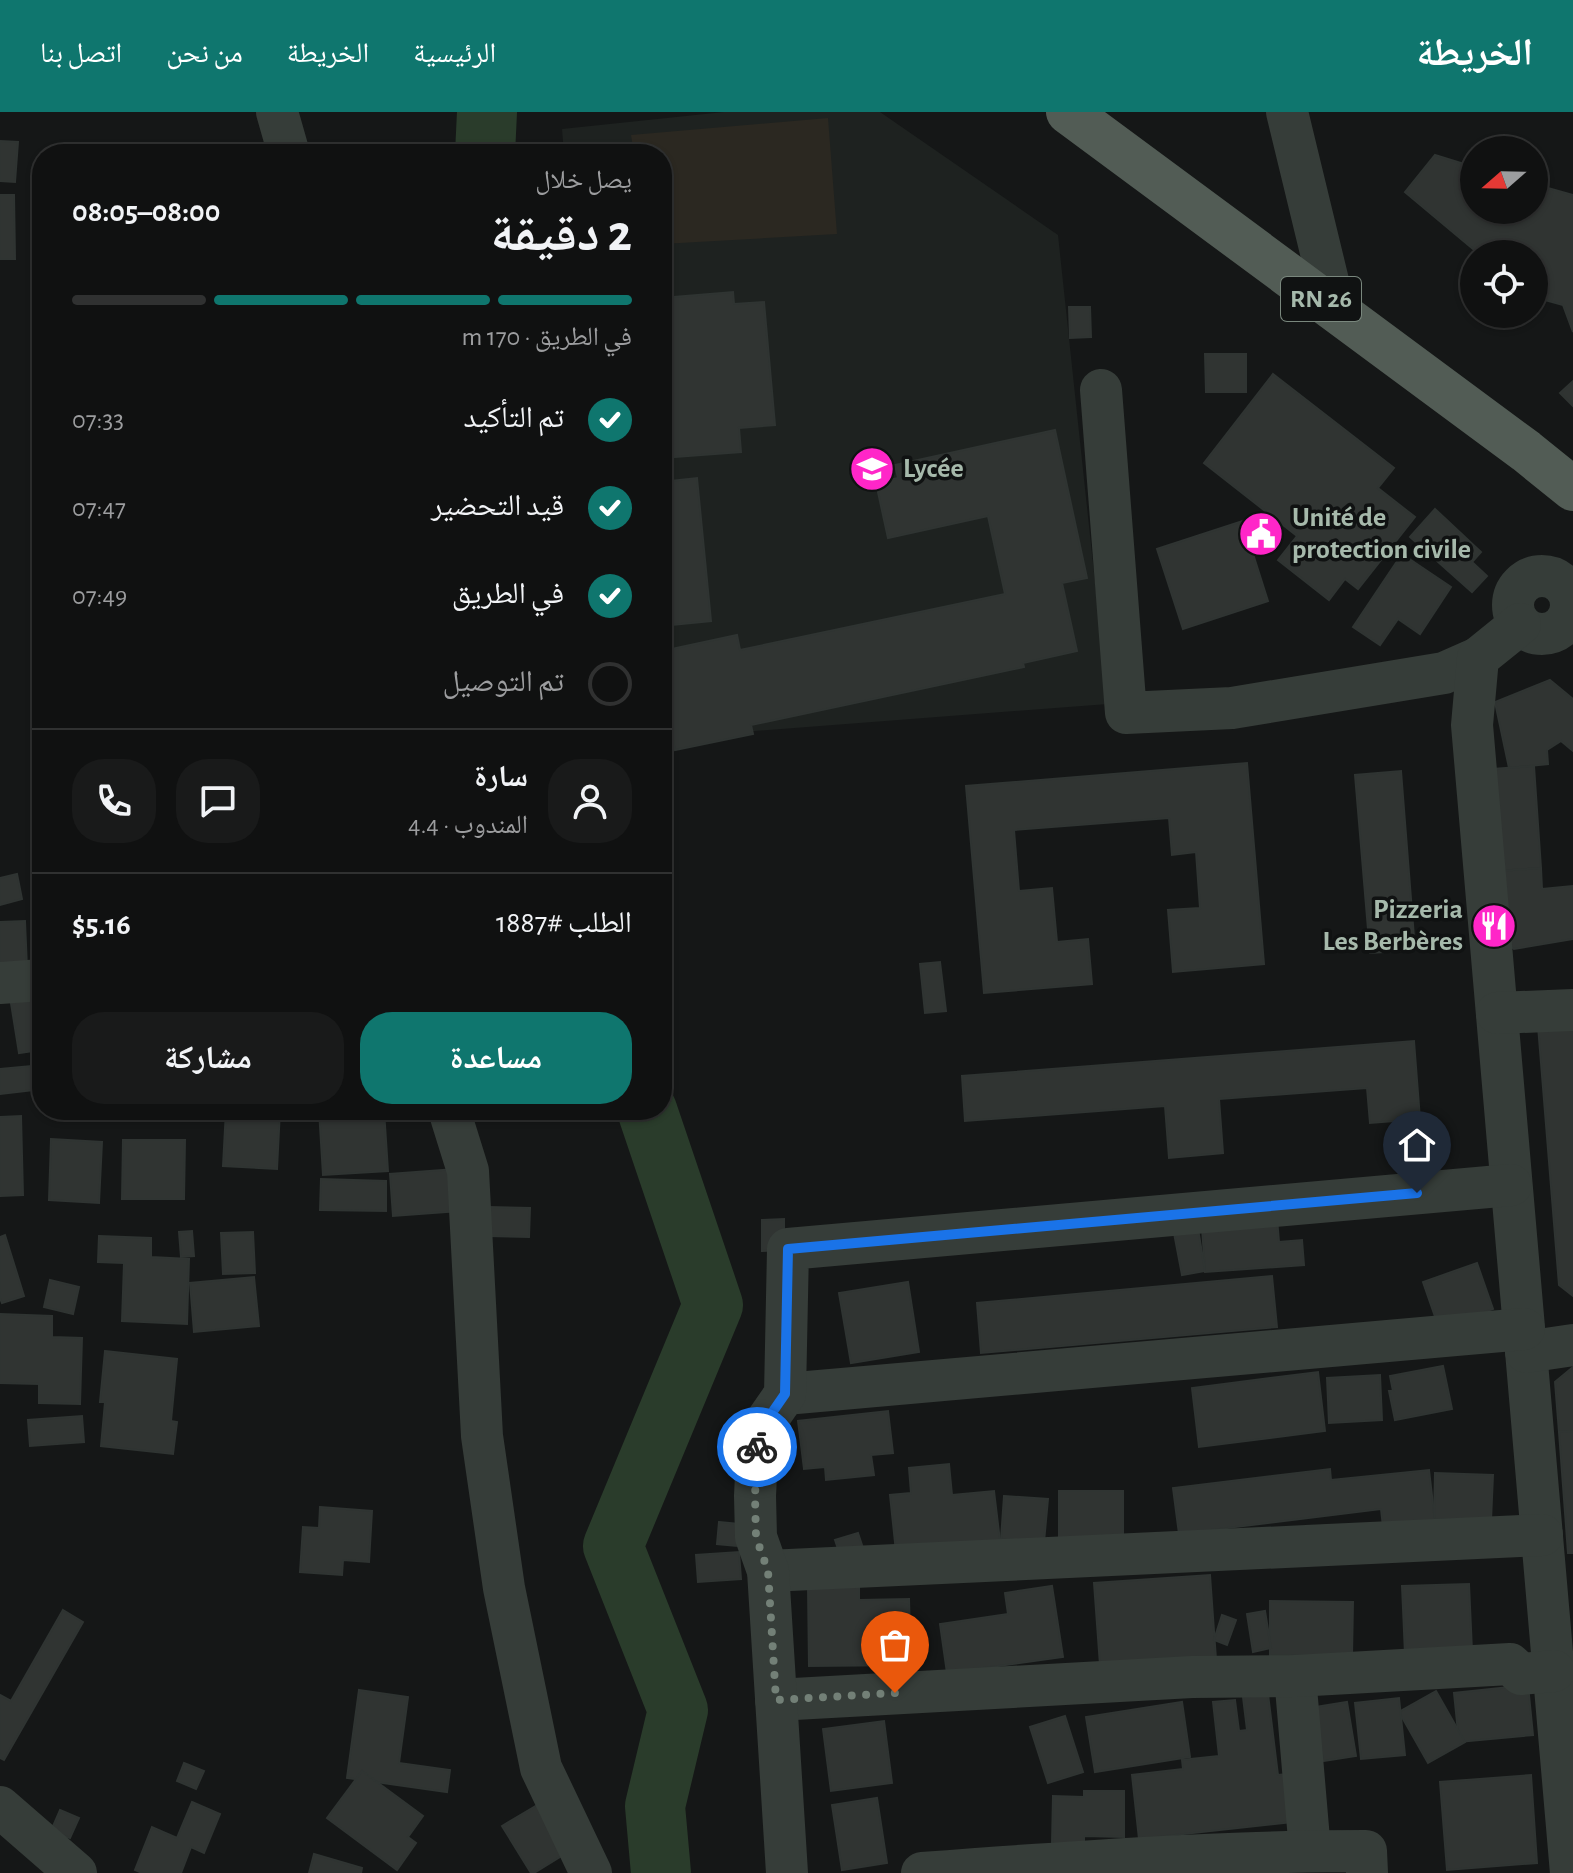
<!DOCTYPE html>
<html lang="ar">
<head>
<meta charset="utf-8">
<style>
  :root { --surface:#101111; --page:#191a1a; --text:#f1f3f6; --muted:#9c9d9f; --line:#303131; --accent:#0f766e }
  body { margin:0; font-family:"Alegreya Sans","Noto Naskh Arabic",sans-serif; background:var(--page); color:var(--text); direction:rtl; height:100vh; display:flex; flex-direction:column; font-size:30px; white-space:nowrap }
  * { box-sizing:border-box; margin:0 }
  p { font-size:26px; color:var(--muted) }
  .icon { flex:none; width:44px; height:44px; fill:none; stroke:currentColor; stroke-width:2; stroke-linecap:round; stroke-linejoin:round }
  .map { position:relative; flex:1; overflow:hidden; direction:ltr }
  .drawer { position:absolute; left:32px; top:32px; width:640px; height:976px; display:flex; flex-direction:column; background:var(--surface); border-radius:32px; box-shadow:0 2px 6px #0004,0 0 0 2px var(--line); direction:rtl }
  .drawer>* { flex:none }
  .needle { width:52px; rotate:250deg }
  .controls { position:absolute; left:1460px; top:24px; display:grid; gap:16px }
  .controls a { display:grid; place-items:center; width:88px; height:88px; border-radius:50%; background:var(--surface); box-shadow:0 2px 6px #0004,0 0 0 2px var(--line); font-size:40px }
  .pin { position:absolute; display:grid; place-items:center; width:68px; height:68px; color:#fff; margin:-82px -34px; border-radius:50% 50% 50% 0; rotate:-45deg; box-shadow:0 0 8px #0007 }
  .pin .icon { rotate:45deg }
  .courier { position:absolute; display:grid; place-items:center; width:80px; height:80px; margin:-40px; border:6px solid #1a73e8; border-radius:50%; background:#fff; color:#222; box-shadow:0 2px 10px #0007 }
  .summary em { font-style:normal; font-weight:700 }
  .summary div { display:flex; flex-direction:column-reverse }
  .summary { display:flex; align-items:center; justify-content:space-between; height:136px; padding:0 40px }
  h1 { font-size:52px; font-weight:700; line-height:60px }
  .bar { display:grid; grid-template-columns:repeat(4,1fr); gap:12px 8px; align-content:center; height:96px; padding:0 40px }
  .bar i { height:10px; border-radius:6px; background:var(--line) }
  .bar .selected { background:var(--accent) }
  .bar p { grid-column:span 4 }
  .line { display:flex; align-items:center; gap:20px; padding:0 40px; border-top:2px solid var(--line) }
  .line div { flex:1 }
  .round { display:grid; place-items:center; flex:none; width:84px; height:84px; border-radius:32px; background:var(--page) }
  ol { padding:0 40px; list-style:none }
  li { display:flex; align-items:center; gap:24px; height:88px }
  li p { margin-inline-start:auto }
  li .icon { padding:8px; border-radius:50%; background:var(--accent); color:#fff; stroke-width:4 }
  li:last-child { color:var(--muted) }
  li i { width:44px; height:44px; border:4px solid var(--line); border-radius:50% }
  .action { display:flex; gap:16px; margin-top:auto; padding:16px 40px }
  .action a { flex:1; height:92px; border-radius:32px; background:var(--accent); color:#fff; font-size:32px; font-weight:700; line-height:92px; text-align:center }
  .action a+a { background:var(--page); color:var(--text) }
  header { display:flex; align-items:center; gap:48px; box-sizing:border-box; height:112px; padding:0 40px; background:var(--accent); color:#fff }
  header strong { font-size:38px }
  nav { display:flex; gap:44px; margin-inline-start:auto; font-size:28px }
  .map>svg:first-child { display:block }
  .built { fill:#1e2220 }
  .green { fill:#2b2821 }
  .lines { fill:none; stroke-linecap:round; stroke-linejoin:round }
  .river { stroke:#2a3c2b; stroke-width:60 }
  .building { fill:#303432; stroke:#2f3432; stroke-width:2 }
  .minor { stroke:#363d39; stroke-width:42 }
  .major { stroke:#525c55; stroke-width:44 }
  .done { stroke:#738077; stroke-width:8; stroke-dasharray:0 14.4 }
  .route { stroke:#1a73e8; stroke-width:10 }
  .labels { text-anchor:middle; dominant-baseline:central; stroke-width:7; stroke-linejoin:round; paint-order:stroke }
  .shield { fill:#101212; stroke:#79877d; stroke-width:2 }
  .shield-label { font-size:26px; font-weight:bold; fill:#a6b9ab }
  .poi-label { font-size:28px; font-weight:bold; fill:#a6b9ab; stroke:#101212; text-anchor:start }
</style>
</head>
<body>
<header>
<strong>الخريطة</strong>
<nav><a>الرئيسية</a><a>الخريطة</a><a>من نحن</a><a>اتصل بنا</a></nav>
</header>
<div class="map">
<svg width="1573" height="1761" viewBox="0 0 1573 1761">
  <rect width="100%" height="100%" fill="#151717"/>
  <polygon class="built" points="724,0 880,0 1058,123 1108,592 662,626 662,42 564,42 562,17"/>
  <polygon class="green" points="828,6 837,122 662,132 662,42 634,42 631,23"/>
  <g class="lines">
    <g class="river">
      <polyline points="485,42 487,0"/>
      <polyline points="647,998 713,1193 613,1434 678,1598 655,1694 661,1761"/>
    </g>
  </g>
  <g class="building">
    <polygon points="0,29 18,30 15,70 0,69"/>
    <polygon points="1435,43 1474,55 1474,98 1534,98 1534,72 1573,83 1573,220 1563,193 1534,185 1534,142 1479,142 1405,80"/>
    <polygon points="0,83 14,83 15,147 0,147"/>
    <polygon points="733,180 734,192 764,190 775,313 739,316 741,340 662,346 662,186"/>
    <polygon points="1069,195 1090,195 1091,225 1070,226"/>
    <polygon points="1205,242 1246,242 1246,280 1206,280"/>
    <polygon points="1273,262 1394,356 1378,376 1415,405 1358,477 1345,467 1329,488 1278,448 1297,424 1204,351"/>
    <polygon points="1573,269 1573,294 1560,281"/>
    <polygon points="1055,318 1087,466 1062,471 1077,539 1023,551 1024,555 751,613 753,622 675,638 662,576 662,539 737,523 740,538 1005,482 988,404 888,426 876,371 898,366 895,353"/>
    <polygon points="697,366 711,509 662,514 662,370"/>
    <polygon points="1435,397 1481,440 1472,450 1487,464 1472,480 1410,425"/>
    <polygon points="1261,403 1265,417 1247,423 1268,489 1183,517 1157,437"/>
    <polygon points="1402,442 1451,475 1420,522 1398,507 1380,533 1353,515"/>
    <polygon points="1550,568 1573,587 1573,639 1561,629 1547,638 1548,652 1509,656 1495,590"/>
    <polygon points="1247,651 1264,852 1173,860 1168,798 1200,796 1196,740 1172,743 1169,706 1014,718 1019,779 1052,776 1057,830 1088,827 1092,872 984,881 966,674"/>
    <polygon points="1534,654 1541,756 1500,759 1493,657"/>
    <polygon points="1401,659 1415,838 1370,841 1355,663"/>
    <polygon points="1541,756 1542,777 1573,774 1573,827 1514,837 1505,830 1500,759"/>
    <polygon points="17,762 22,787 0,793 0,766"/>
    <polygon points="25,809 27,856 0,857 0,810"/>
    <polygon points="940,850 946,899 925,901 920,852"/>
    <polygon points="42,880 42,951 35,953 33,939 19,941 10,885"/>
    <polygon points="1573,911 1573,1184 1559,1173 1538,914"/>
    <polygon points="1414,929 1420,1007 1370,1011 1367,976 1219,987 1223,1041 1169,1046 1165,994 965,1009 962,964"/>
    <polygon points="31,954 33,978 0,982 0,957"/>
    <polygon points="226,998 280,998 277,1057 223,1054"/>
    <polygon points="319,998 384,998 388,1059 323,1063"/>
    <polygon points="21,1004 23,1083 0,1084 0,1005"/>
    <polygon points="51,1027 102,1030 99,1091 49,1088"/>
    <polygon points="123,1028 185,1028 184,1087 122,1087"/>
    <polygon points="455,1057 459,1099 393,1104 390,1062"/>
    <polygon points="321,1067 386,1069 386,1099 320,1098"/>
    <polygon points="488,1095 530,1096 529,1125 488,1124"/>
    <polygon points="1277,1106 1279,1130 1302,1128 1304,1153 1205,1160 1202,1115"/>
    <polygon points="784,1107 784,1138 762,1139 762,1108"/>
    <polygon points="1198,1117 1205,1159 1182,1163 1174,1121"/>
    <polygon points="192,1119 194,1144 181,1145 179,1120"/>
    <polygon points="253,1120 255,1161 223,1162 221,1121"/>
    <polygon points="5,1123 24,1184 2,1191 0,1186 0,1125"/>
    <polygon points="99,1124 151,1126 151,1145 189,1147 187,1212 122,1209 124,1151 98,1150"/>
    <polygon points="1477,1151 1493,1197 1439,1216 1423,1170"/>
    <polygon points="1272,1164 1277,1215 981,1241 977,1191"/>
    <polygon points="254,1165 259,1214 194,1220 190,1171"/>
    <polygon points="50,1168 79,1175 73,1202 44,1195"/>
    <polygon points="908,1170 919,1240 851,1251 839,1181"/>
    <polygon points="0,1202 52,1204 52,1225 82,1226 80,1292 39,1291 39,1272 0,1271"/>
    <polygon points="105,1239 177,1247 171,1309 177,1310 173,1342 101,1334 105,1290 100,1290"/>
    <polygon points="1443,1254 1452,1297 1395,1308 1389,1279 1393,1279 1390,1264"/>
    <polygon points="1573,1255 1573,1319 1559,1320 1555,1270"/>
    <polygon points="1318,1260 1325,1319 1199,1335 1192,1276"/>
    <polygon points="1380,1263 1382,1308 1329,1311 1327,1266"/>
    <polygon points="888,1299 893,1341 871,1343 874,1363 826,1368 825,1355 804,1357 798,1309"/>
    <polygon points="82,1304 84,1330 30,1334 28,1308"/>
    <polygon points="1573,1319 1573,1441 1568,1441 1559,1320"/>
    <polygon points="949,1352 952,1383 994,1379 1000,1429 896,1440 890,1383 911,1381 909,1356"/>
    <polygon points="1330,1357 1331,1368 1429,1358 1435,1409 1383,1415 1381,1397 1179,1422 1173,1376"/>
    <polygon points="1435,1361 1493,1363 1491,1409 1434,1407"/>
    <polygon points="1059,1379 1123,1379 1123,1425 1059,1426"/>
    <polygon points="1004,1384 1048,1387 1044,1430 1001,1427"/>
    <polygon points="320,1395 372,1399 369,1450 343,1448 342,1463 300,1460 303,1415 319,1416"/>
    <polygon points="719,1410 739,1412 737,1434 717,1432"/>
    <polygon points="858,1421 865,1442 842,1449 835,1428"/>
    <polygon points="739,1440 741,1467 698,1470 696,1443"/>
    <polygon points="1210,1463 1216,1547 1100,1553 1094,1471"/>
    <polygon points="1469,1472 1472,1539 1405,1542 1402,1474"/>
    <polygon points="1052,1474 1063,1545 947,1561 940,1512 1008,1502 1005,1481"/>
    <polygon points="808,1475 859,1475 859,1488 909,1487 911,1553 809,1554"/>
    <polygon points="1270,1489 1353,1490 1352,1544 1270,1543"/>
    <polygon points="63,1498 83,1510 4,1648 0,1646 0,1583 11,1589"/>
    <polygon points="1265,1499 1271,1536 1253,1540 1247,1502"/>
    <polygon points="1222,1503 1236,1508 1227,1533 1214,1528"/>
    <polygon points="1528,1573 1533,1623 1459,1630 1454,1581"/>
    <polygon points="359,1578 408,1585 399,1651 450,1658 447,1680 347,1666"/>
    <polygon points="1436,1579 1465,1630 1428,1651 1399,1600"/>
    <polygon points="1268,1582 1278,1663 1296,1661 1301,1709 1139,1727 1132,1663 1183,1657 1182,1648 1219,1644 1213,1590 1235,1588 1239,1619 1247,1618 1243,1585"/>
    <polygon points="1399,1586 1405,1643 1361,1647 1355,1591"/>
    <polygon points="1182,1590 1190,1645 1095,1660 1086,1605"/>
    <polygon points="1347,1590 1356,1644 1323,1649 1315,1595"/>
    <polygon points="1065,1604 1083,1660 1048,1671 1030,1615"/>
    <polygon points="884,1609 892,1671 831,1679 823,1617"/>
    <polygon points="184,1651 204,1659 196,1677 177,1669"/>
    <polygon points="362,1659 423,1704 408,1725 416,1731 397,1758 327,1706"/>
    <polygon points="1531,1663 1537,1751 1447,1758 1440,1670"/>
    <polygon points="1084,1679 1124,1679 1124,1725 1084,1724 1084,1732 1052,1732 1053,1684 1084,1685"/>
    <polygon points="877,1686 887,1751 842,1758 832,1693"/>
    <polygon points="544,1689 573,1737 534,1761 531,1761 502,1714"/>
    <polygon points="192,1690 220,1702 204,1741 191,1735 181,1761 142,1761 135,1758 152,1715 177,1726"/>
    <polygon points="60,1698 79,1706 70,1726 51,1719"/>
    <polygon points="314,1742 362,1756 361,1761 309,1761"/>
  </g>
  <g class="lines">
    <g class="minor">
      <polyline points="277,0 289,42"/>
      <polyline points="1287,0 1335,198"/>
      <polyline points="1101,278 1126,601 1232,596 1444,561 1478,546"/>
      <circle cx="1542" cy="493" r="29"/>
      <polyline points="1520,512 1478,546 1472,613 1571,1761"/>
      <polyline points="0,871 42,868"/>
      <polyline points="1497,901 1573,898"/>
      <polyline points="449,998 468,1059 482,1324 504,1476 541,1656 591,1761"/>
      <polyline points="1526,1240 1573,1233"/>
      <polyline points="785,1282 1524,1217"/>
      <polyline points="768,1459 1542,1423"/>
      <polyline points="1295,1564 1310,1739"/>
      <polyline points="776,1588 1192,1565 1295,1564 1510,1552 1521,1562 1554,1559"/>
      <polyline points="0,1695 76,1761"/>
      <polyline points="787,1761 768,1459 756,1425 755,1384 758,1321 785,1282 788,1137 1511,1073"/>
      <path d="M922 1761C1069 1750 1218 1739 1366 1739L1367 1761"/>
    </g>
    <polyline class="major" points="1068,0 1526,339 1573,377"/>
  </g>
  <g class="lines">
    <polyline class="done" points="757,1335 755,1384 756,1425 768,1459 776,1588 895,1581"/>
    <polyline class="route" points="757,1335 758,1321 785,1282 788,1137 1417,1081"/>
  </g>
  <defs>
    <g id="school-disc" transform="scale(2.3)"><circle r="9.5" fill="#ff26c8" stroke="#101212"/><path d="M0-5L7-2L0 1L-7-2ZM-4 1L0 2.5L4 1V4Q0 6-4 4Z" fill="#fff"/></g>
    <g id="civic-disc" transform="scale(2.3)"><circle r="9.5" fill="#ff26c8" stroke="#101212"/><path d="M-.6-6.5H3V-4.5H.6V-3L4-1V1h2V6H-6V1h2V-1L-.6-3ZM-1.2 2.5V6h2.4V2.5Z" fill="#fff"/></g>
    <g id="restaurant-disc" transform="scale(2.3)"><circle r="9.5" fill="#ff26c8" stroke="#101212"/><path d="M-5-6h1v4h1v-4h1v4h1v-4h1v5L-1.5 .5V6h-2V.5L-5-1ZM5-6V6H3V1.5H1.5Q1.5-4 5-6Z" fill="#fff"/></g>
  </defs>
  <g fill-rule="evenodd">
    <use href="#school-disc" x="872" y="357"/>
    <use href="#civic-disc" x="1261" y="422"/>
    <use href="#restaurant-disc" x="1494" y="814"/>
  </g>
  <g class="labels">
    <rect class="shield" x="1281" y="165" width="80" height="44" rx="6"/>
    <g class="shield-label">
      <text x="1321" y="187">RN 26</text>
    </g>
    <g class="poi-label">
      <text x="903" y="357">Lycée</text>
      <text x="1292" y="406">Unité de<tspan x="1292" dy="32">protection civile</tspan></text>
      <text x="1463" y="798" text-anchor="end">Pizzeria<tspan x="1463" dy="32">Les Berbères</tspan></text>
    </g>
  </g>
</svg>
<div class="controls">
<a><svg class="needle" viewBox="-14 -14 28 28"><path d="M0-13l5 13h-10z" fill="#e53935"/><path d="M0 13l5-13h-10z" fill="#9c9d9f"/></svg></a>
<a><svg class="icon" aria-label="locate" viewBox="0 0 24 24"><circle cx="12" cy="12" r="6"/><path d="M12 2v4M12 18v4M2 12h4M18 12h4"/></svg></a>
</div>
<div class="pin" style="left:895px;top:1581px;background:#ea580c"><svg class="icon" aria-label="bag" viewBox="0 0 24 24"><path d="M5 8h14l-1 12H6zM9 8a3 3 0 0 1 6 0"/></svg></div>
<div class="pin" style="left:1417px;top:1081px;background:#1f2937"><svg class="icon" aria-label="home" viewBox="0 0 24 24"><path d="M3 11l9-7 9 7M6 9v11h12V9"/></svg></div>
<div class="courier" style="left:757px;top:1335px"><svg class="icon" aria-label="bike" viewBox="0 0 24 24"><circle cx="6" cy="16" r="4"/><circle cx="18" cy="16" r="4"/><path d="M6 16l4-8h5l3 8M10 8l3 8H6M13 5h3"/></svg></div>
<section class="drawer">
<div class="summary"><div><h1>2 دقيقة</h1><p>يصل خلال</p></div><em>08:00–08:05</em></div>
<div class="bar"><i class="selected"></i><i class="selected"></i><i class="selected"></i><i></i><p>في الطريق · 170 m</p></div>
<ol>
<li><svg class="icon" aria-label="check" viewBox="0 0 24 24"><path d="M5 12l5 5 9-10"/></svg>تم التأكيد<p>07:33</p></li>
<li><svg class="icon" aria-label="check" viewBox="0 0 24 24"><path d="M5 12l5 5 9-10"/></svg>قيد التحضير<p>07:47</p></li>
<li><svg class="icon" aria-label="check" viewBox="0 0 24 24"><path d="M5 12l5 5 9-10"/></svg>في الطريق<p>07:49</p></li>
<li><i></i>تم التوصيل</li>
</ol>
<div class="line" style="height:144px"><a class="round"><svg class="icon" aria-label="person" viewBox="0 0 24 24"><circle cx="12" cy="8" r="4"/><path d="M4 21q1-7 8-7t8 7"/></svg></a><div><b>سارة</b><p>المندوب · 4.4</p></div><a class="round"><svg class="icon" aria-label="chat" viewBox="0 0 24 24"><path d="M4 5h16v11H9l-5 4z"/></svg></a><a class="round"><svg class="icon" aria-label="phone" viewBox="0 0 24 24"><path d="M5 4h4l2 5-3 2q2 4 5 5l2-3 5 2v4C11 20 4 13 5 4z"/></svg></a></div>
<div class="line" style="height:104px"><div>الطلب #1887</div><b>$5.16</b></div>
<div class="action"><a>مساعدة</a><a>مشاركة</a></div>
</section>
</div>
</body>
</html>
